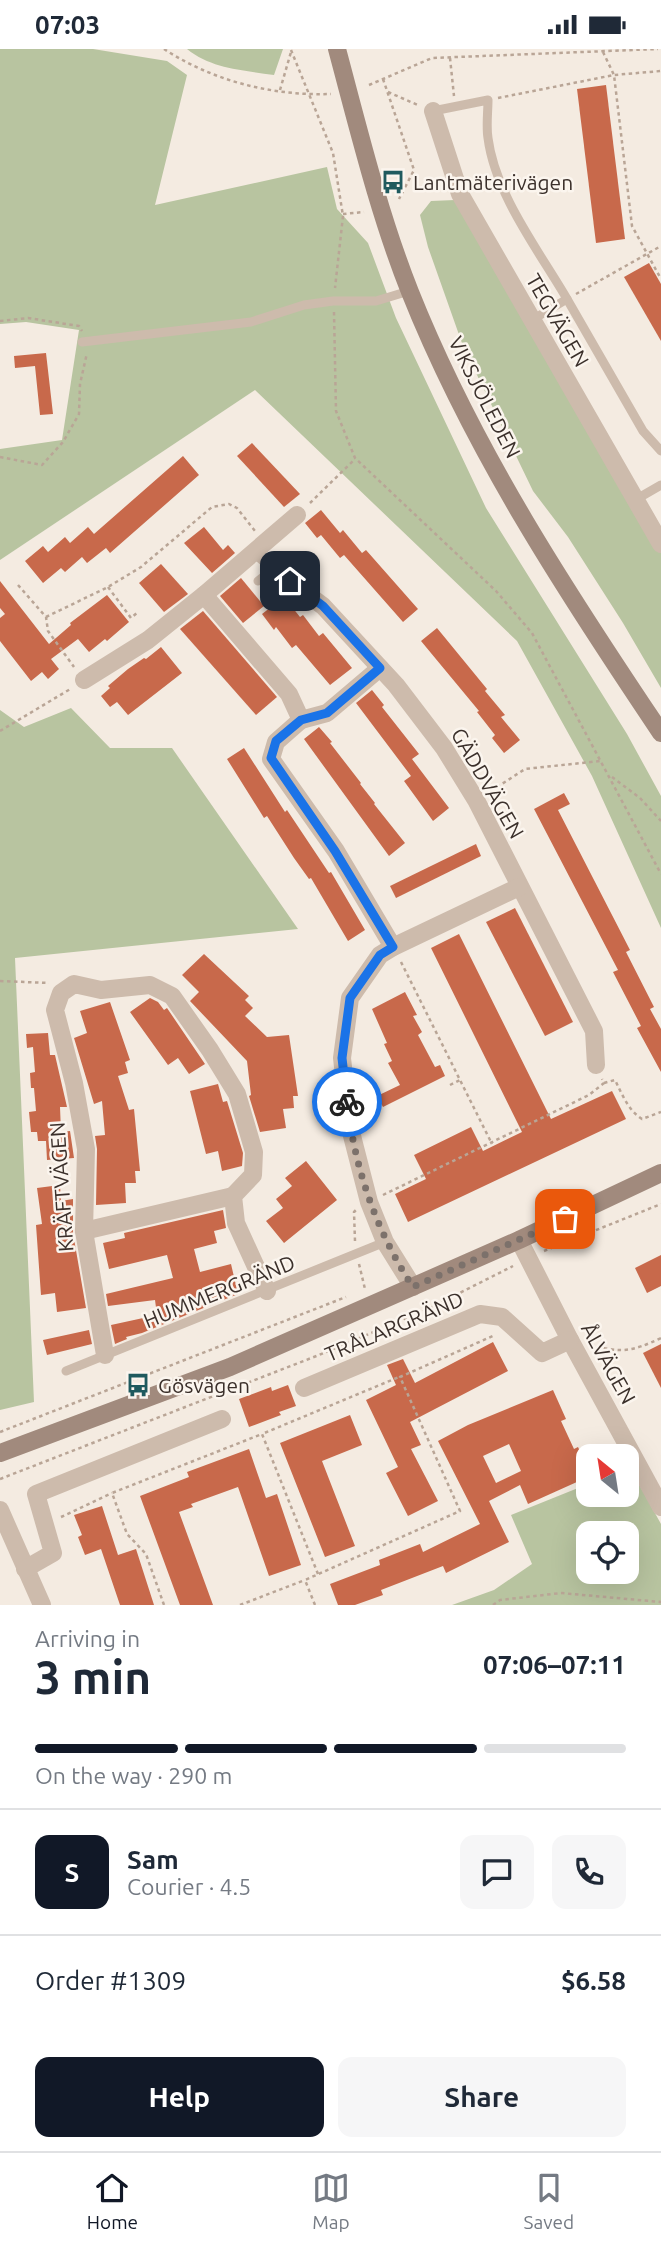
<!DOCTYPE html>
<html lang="en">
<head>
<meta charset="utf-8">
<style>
  :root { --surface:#fff; --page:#f6f6f7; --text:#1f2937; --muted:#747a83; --line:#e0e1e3; --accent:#111827 }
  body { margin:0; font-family:Ubuntu,sans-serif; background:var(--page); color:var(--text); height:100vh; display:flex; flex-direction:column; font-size:26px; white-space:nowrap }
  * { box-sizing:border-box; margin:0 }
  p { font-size:23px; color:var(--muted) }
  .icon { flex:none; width:38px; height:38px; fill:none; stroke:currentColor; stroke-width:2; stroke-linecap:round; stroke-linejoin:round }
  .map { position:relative; height:1556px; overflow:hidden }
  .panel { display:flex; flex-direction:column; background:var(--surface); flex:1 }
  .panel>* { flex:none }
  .needle { width:46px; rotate:330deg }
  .tools { position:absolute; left:576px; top:1395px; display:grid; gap:14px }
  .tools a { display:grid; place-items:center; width:63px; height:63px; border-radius:14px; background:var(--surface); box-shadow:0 7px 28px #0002; font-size:35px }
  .pin { position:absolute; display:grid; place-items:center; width:60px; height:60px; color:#fff; margin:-30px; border-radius:14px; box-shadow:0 4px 10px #0006 }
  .courier { position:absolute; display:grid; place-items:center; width:70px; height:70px; margin:-35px; border:5px solid #1a73e8; border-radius:50%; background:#fff; color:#222; box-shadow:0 2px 9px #0007 }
  .overview em { font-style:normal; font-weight:700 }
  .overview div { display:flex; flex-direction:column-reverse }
  .overview { display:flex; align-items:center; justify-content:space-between; height:119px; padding:0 35px }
  h1 { font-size:46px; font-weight:700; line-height:52px }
  .bar { display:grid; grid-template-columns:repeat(4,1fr); gap:10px 7px; align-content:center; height:84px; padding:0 35px }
  .bar i { height:9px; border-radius:5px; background:var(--line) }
  .bar .selected { background:var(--accent) }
  .bar p { grid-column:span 4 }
  .line { display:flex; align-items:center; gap:18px; padding:0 35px; border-top:2px solid var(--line) }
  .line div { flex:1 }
  .round { display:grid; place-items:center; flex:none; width:74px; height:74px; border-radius:14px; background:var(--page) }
  .action { display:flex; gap:14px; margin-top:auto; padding:14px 35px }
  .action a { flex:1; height:80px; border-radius:14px; background:var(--accent); color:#fff; font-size:28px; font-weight:700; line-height:80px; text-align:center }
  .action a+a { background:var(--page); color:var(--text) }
  .status { display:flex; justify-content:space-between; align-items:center; height:49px; padding:0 35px; background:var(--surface); direction:ltr }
  .status svg { height:19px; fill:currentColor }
  .menu { display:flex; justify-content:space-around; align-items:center; height:98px; border-top:2px solid var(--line); background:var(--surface); font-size:19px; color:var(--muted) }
  .menu a { display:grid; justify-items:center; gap:4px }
  .menu .selected { color:var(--accent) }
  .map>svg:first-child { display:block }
  .green { fill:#b8c4a0; fill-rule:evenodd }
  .building { fill:#c8694b; fill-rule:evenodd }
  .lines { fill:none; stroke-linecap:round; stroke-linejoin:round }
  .path { stroke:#b9a596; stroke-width:2.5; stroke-dasharray:3.5 3.5; stroke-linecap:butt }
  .lane { stroke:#cdbbac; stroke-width:9 }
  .street { stroke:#cdbbac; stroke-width:18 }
  .secondary { stroke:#a18a7d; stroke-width:18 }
  .done { stroke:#7c716b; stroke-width:7; stroke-dasharray:0 12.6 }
  .route { stroke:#1a73e8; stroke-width:9 }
  .labels { text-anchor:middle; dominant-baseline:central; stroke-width:5; stroke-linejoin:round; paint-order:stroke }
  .poi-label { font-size:21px; fill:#3b302b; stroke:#fbf5ee; text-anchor:start }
  .street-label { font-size:21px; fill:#3b302b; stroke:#fbf5ee }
</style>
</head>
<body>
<div class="status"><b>07:03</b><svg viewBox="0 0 49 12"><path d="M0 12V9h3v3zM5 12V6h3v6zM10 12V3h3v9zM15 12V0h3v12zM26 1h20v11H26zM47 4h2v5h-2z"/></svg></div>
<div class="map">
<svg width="661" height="1556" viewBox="0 0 661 1556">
  <rect width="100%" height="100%" fill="#f4ebe1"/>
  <g class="green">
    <polygon points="0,0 93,0 167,12 187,26 155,156 327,118 337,160 368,194 396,269 486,459 627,685 661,747 661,879 592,727 517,592 255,341 0,511 0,400 62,391 79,281 26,273 0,275"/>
    <path d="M187 0H283L274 26C242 21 212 20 187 0Z"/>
    <polygon points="455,151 661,502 661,639 623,574 568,488 533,442 463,297 428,198 420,166 431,152"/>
    <polygon points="71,659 110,699 172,699 298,880 15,909 34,1353 0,1361 0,661 24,678"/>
    <path d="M630 1419 661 1475V1556H452L494 1541 532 1515 511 1466 588 1435V1446H626L627 1420ZM588 1484H626V1522H588Z"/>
  </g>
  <g class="building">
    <polygon points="606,36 625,190 596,194 577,40"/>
    <polygon points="649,214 661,235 661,292 624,228"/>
    <polygon points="46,304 53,365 40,366 35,317 15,319 14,307"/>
    <polygon points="252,394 300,445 284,458 237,407"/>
    <polygon points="183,407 199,426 110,504 106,499 87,514 82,508 65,523 61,519 43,534 25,512 43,497 48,503 65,488 70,494 88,478 94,485"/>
    <polygon points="321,461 340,484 343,481 362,504 366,501 418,560 403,573 344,506 340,509 321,486 317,489 305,474"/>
    <polygon points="204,478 223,501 228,496 235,504 212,524 184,494"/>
    <polygon points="161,515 188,545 164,563 139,534"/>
    <polygon points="241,529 264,557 243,574 220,547"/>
    <polygon points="0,532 49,595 71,576 70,574 107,546 129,573 107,592 105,590 89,603 78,590 51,610 59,620 48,630 42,623 31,632 0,592 0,569 5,565 0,559"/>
    <polygon points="284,548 300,568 303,566 319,587 323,584 352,619 330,636 296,596 292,599 276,578 274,581 262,565"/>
    <polygon points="203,562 277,648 256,666 180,580"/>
    <polygon points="437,579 487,640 485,642 505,666 501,668 520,691 504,704 492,689 495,686 477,663 479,662 421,592"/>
    <polygon points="161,598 182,624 128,666 117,653 110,658 101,647 110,639 108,637 128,620 144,609 146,610"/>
    <polygon points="372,641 384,656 382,658 419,705 412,710 449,759 433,772 404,732 411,727 356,654"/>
    <polygon points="319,678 332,693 330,694 361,734 360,735 375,754 374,755 405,794 389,807 304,690"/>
    <polygon points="244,699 285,763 287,761 329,824 331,823 365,881 348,892 311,829 309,830 294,809 267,767 264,769 227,710"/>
    <polygon points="564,744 570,755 558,761 630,901 626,903 654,958 650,960 661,980 661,1023 637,979 641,977 613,923 618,921 534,760"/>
    <polygon points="476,795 481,807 396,849 390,837"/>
    <polygon points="515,859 573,973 545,987 486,873"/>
    <polygon points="459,885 551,1070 612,1042 626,1070 408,1173 395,1145 426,1130 414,1106 471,1078 483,1102 522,1083 431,899"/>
    <polygon points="204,905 249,947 245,951 253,959 245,967 267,988 289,986 298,1047 293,1047 294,1059 283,1060 286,1079 260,1083 249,1047 251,1046 247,1012 190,952 199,943 182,926"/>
    <polygon points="405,943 417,966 413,967 422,983 418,986 435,1018 440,1016 445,1027 383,1058 377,1047 400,1036 388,1014 392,1012 384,995 387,994 372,960"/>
    <polygon points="150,949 158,953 164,961 167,959 205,1015 189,1025 178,1009 168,1016 130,963"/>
    <polygon points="110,953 130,1011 125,1013 128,1024 118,1027 129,1061 134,1060 140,1122 135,1122 136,1134 125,1134 126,1154 96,1156 97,1100 95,1087 105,1086 102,1052 94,1055 74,989 87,984 80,962"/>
    <polygon points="48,984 50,1006 55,1006 67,1058 60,1058 61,1083 70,1082 74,1109 47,1111 46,1092 38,1092 37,1083 31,1083 29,1063 36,1062 34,1039 31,1039 30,1024 35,1023 33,998 27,999 26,985"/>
    <polygon points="218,1035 223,1053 227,1052 243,1104 242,1117 222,1122 218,1102 206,1105 190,1042"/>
    <polygon points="306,1112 337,1151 284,1194 266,1172 283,1159 276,1150 292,1137 285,1129"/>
    <polygon points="60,1136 61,1152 73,1150 73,1184 86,1259 57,1263 55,1244 41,1246 36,1176 42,1175 37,1139"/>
    <polygon points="223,1161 226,1179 214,1182 217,1194 194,1200 200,1223 231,1215 238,1245 142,1284 126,1288 127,1290 115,1295 111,1276 157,1266 155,1251 108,1257 106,1245 173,1229 167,1206 109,1220 103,1194 125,1189 124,1184"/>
    <polygon points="661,1206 661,1237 647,1244 635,1219"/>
    <polygon points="89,1281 92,1295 47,1306 43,1291"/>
    <polygon points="493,1293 508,1322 410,1373 421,1396 411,1400 438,1452 408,1467 386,1424 398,1418 366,1351 396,1336 387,1316 403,1310 415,1334"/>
    <polygon points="661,1295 661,1339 643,1304"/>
    <polygon points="288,1336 296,1357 279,1363 281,1366 249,1378 239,1350 271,1338 272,1342"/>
    <path d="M553 1341 566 1370 561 1372 574 1400 578 1398 588 1420V1428L528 1455 520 1436 489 1452 509 1493 446 1524 443 1517 381 1541 383 1546 355 1556H338L330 1535 380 1516 379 1511 420 1495 423 1503 480 1475 438 1392 468 1376ZM509 1395 521 1422 496 1434 483 1407Z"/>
    <polygon points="350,1366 362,1396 322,1412 355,1497 325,1508 280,1394"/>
    <polygon points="249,1400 266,1449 277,1445 301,1516 269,1527 238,1438 191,1455 193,1458 179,1463 213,1556 180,1556 140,1447 189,1428 187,1423"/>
    <polygon points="102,1457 118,1506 136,1500 154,1556 120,1556 101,1500 85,1506 78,1488 82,1486 74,1466"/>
  </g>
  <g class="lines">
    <g class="path">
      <path d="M164 0C213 32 272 47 331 45"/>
      <polyline points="291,1 333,104 343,167 335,239"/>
      <polyline points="603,3 614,26 632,177 661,230"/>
      <polyline points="450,9 454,47"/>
      <polyline points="383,30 414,121 399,150"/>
      <polyline points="369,36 432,9 658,0"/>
      <polyline points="280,41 291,3"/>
      <polyline points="388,43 420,57"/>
      <polyline points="498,49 614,26 661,22"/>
      <polyline points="343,165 364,163"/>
      <polyline points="576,245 661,197"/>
      <polyline points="334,263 336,362 355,409 496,542 532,584 661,825"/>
      <polyline points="0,272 28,269 79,277 82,282"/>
      <polyline points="0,408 42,416 63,393 79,365 80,335 87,304"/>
      <polyline points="310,454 355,410"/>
      <polyline points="18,536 46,568 48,582 74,618"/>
      <polyline points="108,538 131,569 137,564"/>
      <polyline points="46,568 108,538 141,518 212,458 229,455 237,459 255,482"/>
      <polyline points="0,682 72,639"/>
      <polyline points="612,728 640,749 661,772"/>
      <polyline points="491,742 525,720 600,712"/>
      <polyline points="401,913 492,1095"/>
      <polyline points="0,932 49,934"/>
      <path d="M604 1034 615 1031C622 1045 628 1061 642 1070L661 1063"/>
      <polyline points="450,1036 460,1031"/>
      <polyline points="383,1146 589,1046 604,1034 602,1030"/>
      <polyline points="355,1192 354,1163 356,1161"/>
      <polyline points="544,1202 661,1155"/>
      <polyline points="359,1215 365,1240"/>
      <path d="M590 1296C622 1304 631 1303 661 1289"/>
      <polyline points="0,1383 346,1248"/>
      <polyline points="0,1430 319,1306 426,1261 513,1217"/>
      <polyline points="61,1468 112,1444"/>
      <polyline points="318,1525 262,1385 399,1328"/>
      <polyline points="164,1556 146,1505 127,1485 112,1444 262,1385"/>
      <polyline points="240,1556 305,1531"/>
      <polyline points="315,1556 305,1531 460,1462 400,1328 495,1286"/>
      <polyline points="493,1556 500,1551 561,1544 661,1553"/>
    </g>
    <g class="lane">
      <path d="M433 62 488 51C488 63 486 77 488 89 495 145 539 202 567 250L532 271"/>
      <polyline points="567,250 643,382 661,402"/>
      <polyline points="82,293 251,273 304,256 333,252 376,252 409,242"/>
      <polyline points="635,451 661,436"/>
      <polyline points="253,504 273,520 258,532"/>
      <polyline points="66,1322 385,1193"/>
    </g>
    <g class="street">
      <polyline points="433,62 460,145 661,495"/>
      <polyline points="273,520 323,557 396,636 444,699 476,751 594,982 596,1016"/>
      <polyline points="204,546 289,645 301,671 276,693 271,710 336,802 393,898"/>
      <polyline points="84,631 148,591 204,546 297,466"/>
      <polyline points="301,671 327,664 380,619"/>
      <polyline points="84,1182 233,1147"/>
      <polyline points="519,1191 570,1291 661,1458"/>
      <polyline points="413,1238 385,1193 369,1153 350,1079 342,1009 350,949 380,906 393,898 519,838"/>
      <polyline points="105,1306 84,1182 86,1100 74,1034 55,961 61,944 74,935 101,941 150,936 172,947 210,1001 237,1045 254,1103 253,1126 233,1147 236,1174 267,1242"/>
      <polyline points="304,1339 480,1265 502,1268 542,1304 570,1291"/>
      <polyline points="0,1461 42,1556"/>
      <polyline points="25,1520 53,1504 36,1445 222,1370"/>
    </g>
    <g class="secondary">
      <path d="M337 0C359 82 379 165 410 243 473 401 567 544 661 684"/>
      <polyline points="0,1404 230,1318 519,1191 661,1124"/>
    </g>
  </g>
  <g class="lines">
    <path class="done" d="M347 1053C355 1120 376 1182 413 1238L565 1170"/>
    <polyline class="route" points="290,532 323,557 380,619 327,664 301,671 276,692 271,709 335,802 393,898 380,906 350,949 342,1009 347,1053"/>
  </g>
  <defs>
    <g id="bus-bare" transform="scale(1.89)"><path d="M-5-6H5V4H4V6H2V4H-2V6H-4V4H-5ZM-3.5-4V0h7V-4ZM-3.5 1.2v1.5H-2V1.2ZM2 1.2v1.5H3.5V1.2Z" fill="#1f5a5e" stroke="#fbf5ee" stroke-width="2.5" paint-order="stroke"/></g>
  </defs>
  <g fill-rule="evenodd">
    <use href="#bus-bare" x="393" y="133"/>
    <use href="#bus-bare" x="138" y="1336"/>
  </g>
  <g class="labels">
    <g class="poi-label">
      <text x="413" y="133">Lantmäterivägen</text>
      <text x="158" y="1336">Gösvägen</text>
    </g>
    <g class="street-label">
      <text transform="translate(558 271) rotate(60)">TEGVÄGEN</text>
      <text transform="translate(485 348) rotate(63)">VIKSJÖLEDEN</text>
      <text transform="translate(488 734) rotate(60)">GÄDDVÄGEN</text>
      <text transform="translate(61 1138) rotate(-94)">KRÄFTVÄGEN</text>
      <text transform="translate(219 1242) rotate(-22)">HUMMERGRÄND</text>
      <text transform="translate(394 1277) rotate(-23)">TRÅLARGRÄND</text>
      <text transform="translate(609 1314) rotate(61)">ÅLVÄGEN</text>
    </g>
  </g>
</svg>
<div class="tools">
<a><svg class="needle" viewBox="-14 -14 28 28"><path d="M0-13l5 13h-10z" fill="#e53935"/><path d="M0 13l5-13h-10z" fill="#747a83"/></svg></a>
<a><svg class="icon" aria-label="locate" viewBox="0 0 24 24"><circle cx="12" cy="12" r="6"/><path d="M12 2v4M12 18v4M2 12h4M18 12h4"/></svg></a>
</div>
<div class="pin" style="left:565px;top:1170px;background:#ea580c"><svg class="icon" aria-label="bag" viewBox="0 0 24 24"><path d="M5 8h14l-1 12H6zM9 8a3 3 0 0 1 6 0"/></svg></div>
<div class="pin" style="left:290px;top:532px;background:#1f2937"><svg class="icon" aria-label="home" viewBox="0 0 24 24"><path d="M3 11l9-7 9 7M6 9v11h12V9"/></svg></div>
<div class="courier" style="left:347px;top:1053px"><svg class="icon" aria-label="bike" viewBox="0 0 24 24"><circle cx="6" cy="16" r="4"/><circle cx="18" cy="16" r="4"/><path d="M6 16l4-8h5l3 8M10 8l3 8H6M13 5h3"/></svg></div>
</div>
<section class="panel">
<div class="overview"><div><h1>3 min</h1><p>Arriving in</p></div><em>07:06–07:11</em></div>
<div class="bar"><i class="selected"></i><i class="selected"></i><i class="selected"></i><i></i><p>On the way · 290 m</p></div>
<div class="line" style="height:126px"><b class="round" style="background:var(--accent);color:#fff">S</b><div><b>Sam</b><p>Courier · 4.5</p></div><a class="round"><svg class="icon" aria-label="chat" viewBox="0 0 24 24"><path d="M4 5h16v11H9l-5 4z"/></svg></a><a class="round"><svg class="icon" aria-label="phone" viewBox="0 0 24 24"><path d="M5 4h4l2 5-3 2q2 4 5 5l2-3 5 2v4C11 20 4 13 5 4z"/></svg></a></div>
<div class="line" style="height:91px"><div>Order #1309</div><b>$6.58</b></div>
<div class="action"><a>Help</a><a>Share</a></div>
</section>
<nav class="menu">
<a class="selected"><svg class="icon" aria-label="home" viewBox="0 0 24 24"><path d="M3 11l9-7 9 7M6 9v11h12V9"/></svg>Home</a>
<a><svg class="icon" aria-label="map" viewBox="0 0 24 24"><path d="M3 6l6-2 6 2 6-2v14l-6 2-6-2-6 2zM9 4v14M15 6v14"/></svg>Map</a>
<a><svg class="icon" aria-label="saved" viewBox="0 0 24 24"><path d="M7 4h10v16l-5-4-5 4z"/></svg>Saved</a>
</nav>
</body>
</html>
